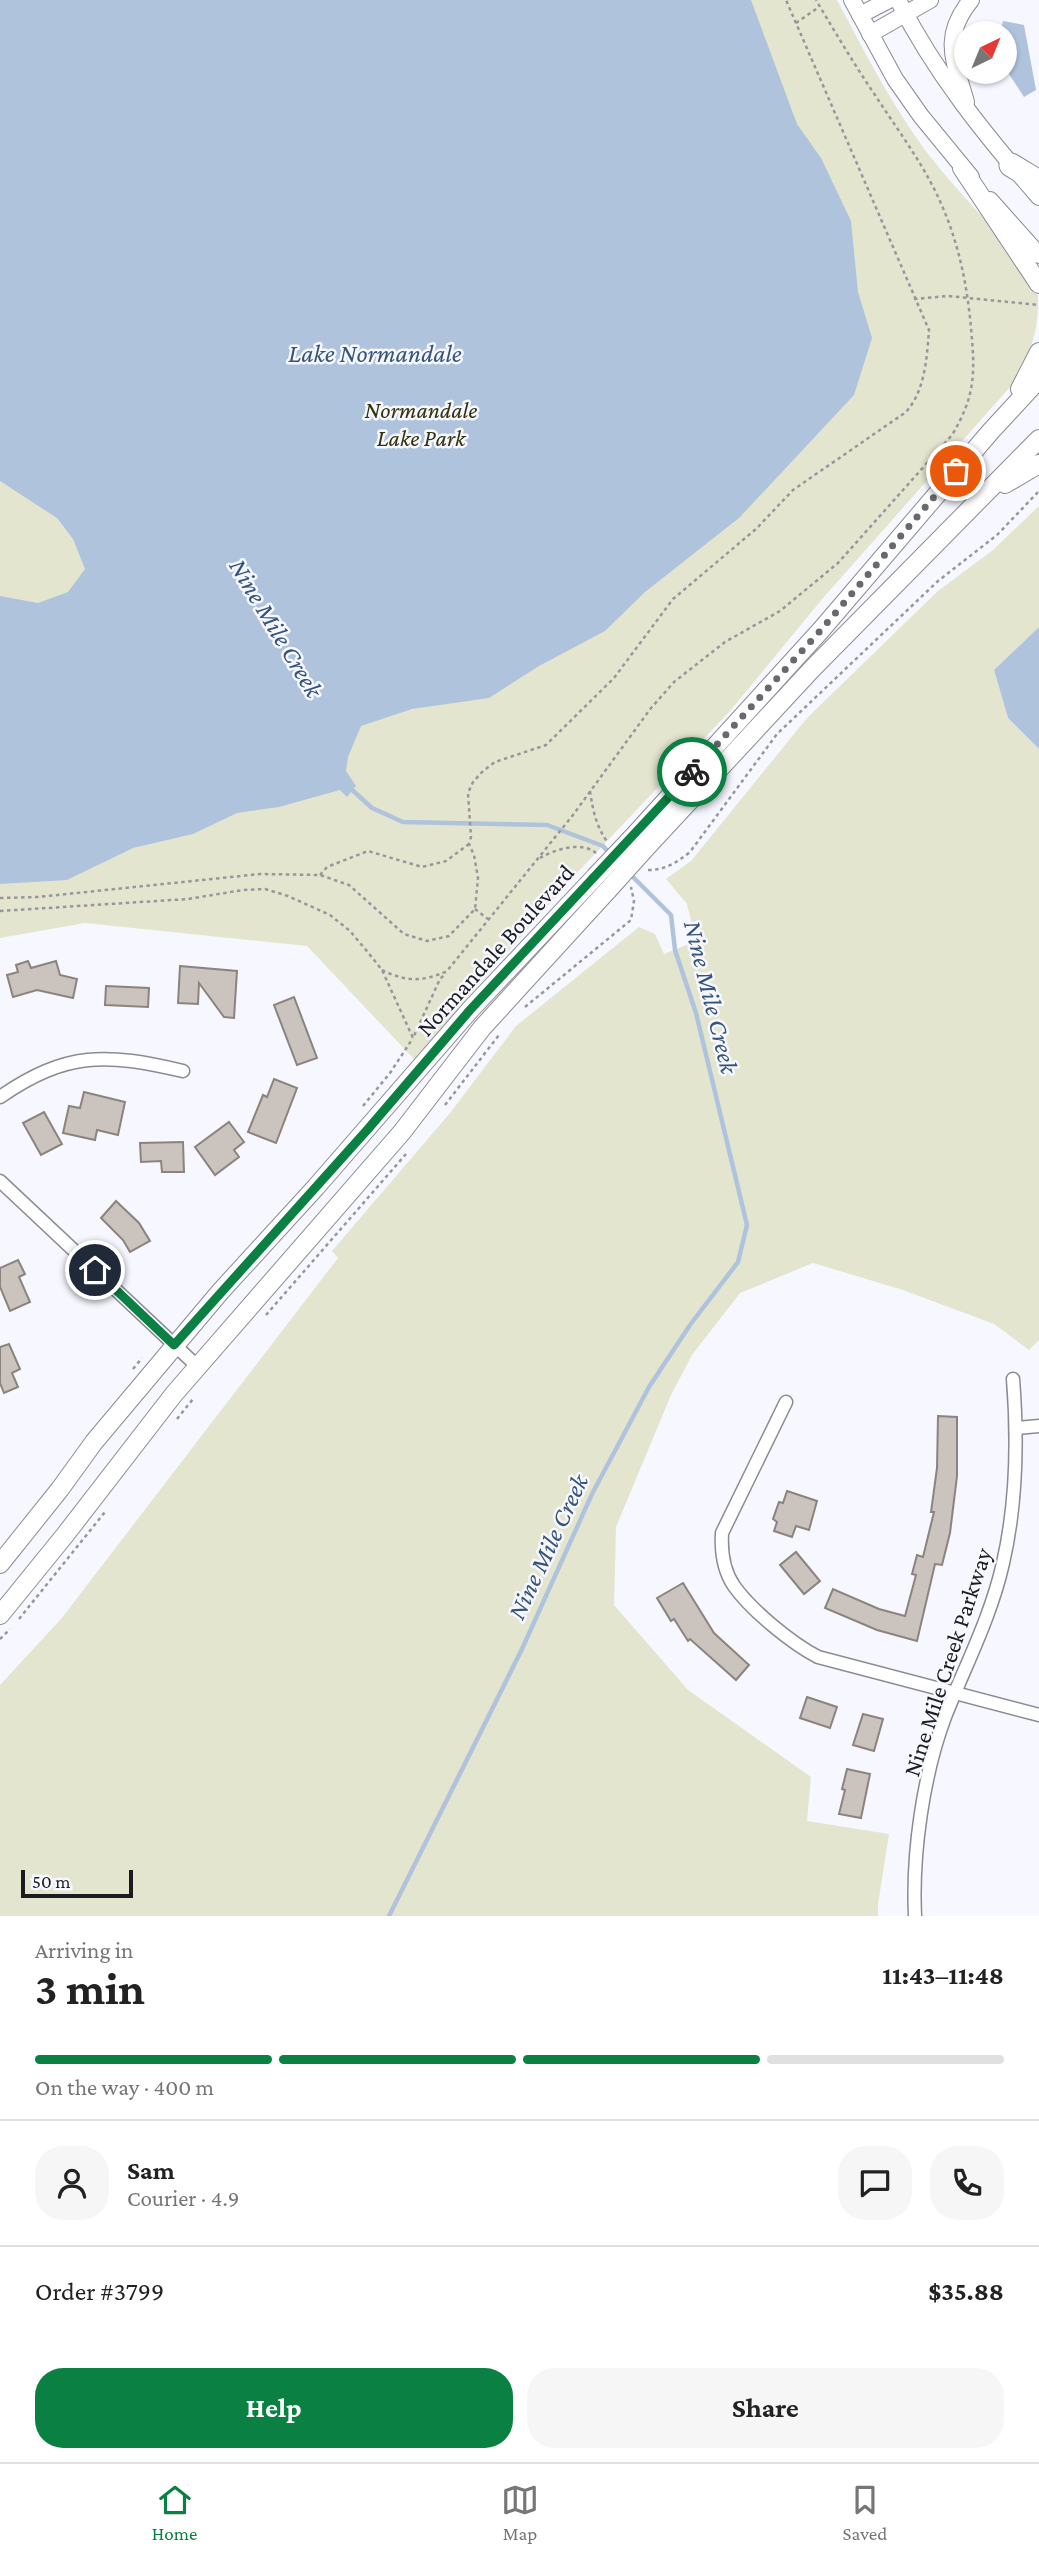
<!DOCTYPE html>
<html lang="en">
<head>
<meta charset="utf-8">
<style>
  :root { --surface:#fff; --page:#f6f6f6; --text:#222; --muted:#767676; --line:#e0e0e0; --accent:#0b8043 }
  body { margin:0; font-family:"Crimson Pro",serif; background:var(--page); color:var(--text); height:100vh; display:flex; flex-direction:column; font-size:26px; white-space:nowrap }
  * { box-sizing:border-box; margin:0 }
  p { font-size:23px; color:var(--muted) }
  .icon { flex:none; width:38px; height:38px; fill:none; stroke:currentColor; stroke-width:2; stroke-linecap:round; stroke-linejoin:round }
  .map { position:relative; height:1916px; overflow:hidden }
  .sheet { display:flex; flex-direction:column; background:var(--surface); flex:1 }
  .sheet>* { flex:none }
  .needle { width:46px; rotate:43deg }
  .controls { position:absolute; left:954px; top:21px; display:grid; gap:14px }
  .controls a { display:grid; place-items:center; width:63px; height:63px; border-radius:50%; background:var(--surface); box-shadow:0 2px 5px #0004; font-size:35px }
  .scale { position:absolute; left:21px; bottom:18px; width:112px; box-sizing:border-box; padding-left:7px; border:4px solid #1b1c1f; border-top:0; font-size:19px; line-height:24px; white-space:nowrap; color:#1b1c1f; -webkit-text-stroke:5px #f6f7ff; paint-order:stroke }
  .pin { position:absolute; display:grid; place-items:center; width:60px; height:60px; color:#fff; margin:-30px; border:4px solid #fff; border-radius:50%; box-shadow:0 2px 7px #0007 }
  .courier { position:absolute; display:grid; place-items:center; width:70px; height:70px; margin:-35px; border:5px solid #0b8043; border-radius:50%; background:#fff; color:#222; box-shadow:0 2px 9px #0007 }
  .head em { font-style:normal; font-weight:700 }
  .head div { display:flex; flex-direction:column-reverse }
  .head { display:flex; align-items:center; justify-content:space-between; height:119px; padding:0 35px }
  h1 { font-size:46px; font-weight:700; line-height:52px }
  .bar { display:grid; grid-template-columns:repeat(4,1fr); gap:10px 7px; align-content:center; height:84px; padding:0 35px }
  .bar i { height:9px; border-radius:5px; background:var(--line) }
  .bar .active { background:var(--accent) }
  .bar p { grid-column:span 4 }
  .line { display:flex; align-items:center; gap:18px; padding:0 35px; border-top:2px solid var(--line) }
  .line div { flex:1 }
  .round { display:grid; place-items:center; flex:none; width:74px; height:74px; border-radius:28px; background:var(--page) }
  .primary-button { display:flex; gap:14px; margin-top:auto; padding:14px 35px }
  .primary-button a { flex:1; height:80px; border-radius:28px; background:var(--accent); color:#fff; font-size:28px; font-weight:700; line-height:80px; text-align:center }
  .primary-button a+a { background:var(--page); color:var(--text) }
  .tab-bar { display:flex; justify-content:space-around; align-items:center; height:98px; border-top:2px solid var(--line); background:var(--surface); font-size:19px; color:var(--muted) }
  .tab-bar a { display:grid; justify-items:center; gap:4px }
  .tab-bar .active { color:var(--accent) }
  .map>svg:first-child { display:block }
  .green { fill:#e4e5cf }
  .water { fill:#afc3dd }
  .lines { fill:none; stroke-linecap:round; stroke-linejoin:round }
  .stream { stroke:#afc3dd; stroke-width:4.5 }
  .building { fill:#cbc3bd; stroke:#8b847e; stroke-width:2 }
  .minor-casing { stroke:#8a8b94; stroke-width:15 }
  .tertiary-casing { stroke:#8a8b94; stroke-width:18 }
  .secondary-casing { stroke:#8a8b94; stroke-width:20 }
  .motorway-casing { stroke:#8a8b94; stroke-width:25 }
  .path { stroke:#96979d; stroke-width:2.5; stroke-dasharray:3.5 3.5; stroke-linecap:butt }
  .minor { stroke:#fff; stroke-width:12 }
  .tertiary { stroke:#fff; stroke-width:16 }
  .secondary { stroke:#fff; stroke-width:18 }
  .motorway { stroke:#fff; stroke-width:23 }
  .secondary-bridge-casing { stroke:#8a8b94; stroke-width:20; stroke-linecap:butt }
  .secondary-bridge { stroke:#fff; stroke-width:18 }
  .done { stroke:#68696d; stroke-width:7; stroke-dasharray:0 12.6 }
  .route { stroke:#0b8043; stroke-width:9 }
  .labels { text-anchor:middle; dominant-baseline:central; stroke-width:5; stroke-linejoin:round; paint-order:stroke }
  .park-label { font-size:24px; font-style:italic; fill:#32330b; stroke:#f6f7ff }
  .street-label { font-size:24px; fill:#1b1c1f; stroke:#f6f7ff }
  .water-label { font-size:26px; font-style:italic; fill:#35547a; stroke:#f6f7ff }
</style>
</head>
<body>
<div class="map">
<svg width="1039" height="1916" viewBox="0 0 1039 1916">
  <rect width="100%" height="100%" fill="#f6f7ff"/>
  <g class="green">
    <path d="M0 0H837C863 49 888 98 920 143 937 167 958 190 978 212 1001 237 1032 263 1038 298 1039 332 1029 360 1010 387L823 598 730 711 574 876 414 1059 307 946 85 923 0 938Z"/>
    <polygon points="1039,506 1039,627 994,670 1008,718 1039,749 1039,1340 1029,1350 994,1324 903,1290 813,1263 740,1293 692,1355 671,1395 616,1527 614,1605 688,1690 811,1777 807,1821 889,1834 878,1904 878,1916 0,1916 0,1685 61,1619 338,1258 332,1251 450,1113 516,1026 639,927 655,934 664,954 696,941 687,904 666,879 691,861 807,718 938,591 993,550"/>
  </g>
  <g class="water">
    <polygon points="0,0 751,0 797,124 821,158 851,221 858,292 872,338 854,395 739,518 645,592 605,631 539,666 489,698 412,709 361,726 348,757 346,771 356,786 347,797 340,790 279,807 237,813 193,834 133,848 67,880 0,884 0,596 38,603 68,592 85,569 73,539 57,518 0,481"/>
    <polygon points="1003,21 1024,25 1036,90 1024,97 1005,68 1004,33 1000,33"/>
    <polygon points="1039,627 1039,749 1008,718 994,670"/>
  </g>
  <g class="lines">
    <g class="stream">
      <polyline points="350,788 372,808 403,822 547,825 603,846 610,854"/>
      <polyline points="389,1916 522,1649 592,1494 649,1387 690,1325 738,1262 747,1225 696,1013 675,950 671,915 629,873"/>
    </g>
  </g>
  <g class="building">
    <polygon points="28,961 31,968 56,961 60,975 77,979 73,998 37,990 13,997 7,975 18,972 16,965"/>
    <polygon points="180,966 237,971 234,1018 224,1017 199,983 198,1004 178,1003"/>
    <polygon points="106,986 149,988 148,1007 105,1005"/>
    <polygon points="294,997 317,1058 297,1065 274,1005"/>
    <polygon points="274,1079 297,1088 276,1143 248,1132 263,1095 267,1097"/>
    <polygon points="84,1092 125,1102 118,1135 97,1130 95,1140 63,1133 69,1106 80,1108"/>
    <polygon points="44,1112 62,1144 41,1155 23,1123"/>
    <polygon points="229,1122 244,1142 234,1150 239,1157 215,1175 195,1147"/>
    <polygon points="183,1142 184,1172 162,1172 161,1161 141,1162 140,1143"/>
    <polygon points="116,1201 139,1223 150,1241 130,1252 123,1240 101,1218"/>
    <polygon points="18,1260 25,1274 19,1277 30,1302 10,1311 0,1287 0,1268"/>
    <polygon points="9,1344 20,1369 12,1373 18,1387 4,1393 0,1383 0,1347"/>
    <polygon points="938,1416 957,1417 957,1476 950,1533 942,1565 935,1564 917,1641 877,1630 825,1608 833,1589 879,1609 905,1616 916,1575 912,1574 917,1555 923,1557 934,1512 931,1512 937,1468"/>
    <polygon points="787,1491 817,1501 809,1530 796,1526 792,1537 774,1531 777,1522 773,1519 779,1502 783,1503"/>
    <polygon points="796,1552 820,1581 804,1594 780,1565"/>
    <polygon points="683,1583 714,1633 749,1665 736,1680 690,1639 688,1641 674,1619 671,1621 657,1598"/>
    <polygon points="807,1697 837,1707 830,1728 800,1718"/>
    <polygon points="863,1714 883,1719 874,1751 853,1745"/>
    <polygon points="847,1769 870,1774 861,1818 839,1814 845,1790 842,1789"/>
  </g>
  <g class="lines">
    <g class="minor-casing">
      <g id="minor">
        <path d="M0 1097C67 1051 106 1053 183 1071"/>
        <polyline points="0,1181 198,1367"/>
        <path d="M786 1402 722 1533C721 1551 723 1570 734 1586 751 1610 791 1643 818 1657L1039 1715"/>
        <polyline points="1017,1428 1039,1426"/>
        <path d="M915 1916C912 1854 923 1776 945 1717 965 1666 991 1617 1003 1563 1017 1502 1018 1442 1013 1379"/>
      </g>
    </g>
    <g class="tertiary-casing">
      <g id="tertiary">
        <polyline points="852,0 895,79 921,116 971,177"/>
        <path d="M898 0C935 73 985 135 1039 197"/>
        <polyline points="860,15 889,0"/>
        <polyline points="870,34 930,0"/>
        <path d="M966 102C954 60 941 37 971 0"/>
        <polyline points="990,200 1039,255"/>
      </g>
    </g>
    <g class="secondary-casing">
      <g id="secondary">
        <polyline points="962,168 1039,284"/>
        <polyline points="1020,389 1039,352"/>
        <polyline points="1005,484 1039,464"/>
        <polyline points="631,839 821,630 991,431 1039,379"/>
        <polyline points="644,850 812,669 1039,439"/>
        <polyline points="0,1564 60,1489 94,1442 220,1292 316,1187 470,1010 595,877"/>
        <polyline points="0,1615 65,1535 174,1394 402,1132 482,1028 608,890"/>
      </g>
    </g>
    <g class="motorway-casing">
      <polyline id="motorway" points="1011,165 1039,182"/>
    </g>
    <g class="path">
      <polyline points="796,23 819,7"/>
      <polyline points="914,299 948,296 1039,305"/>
      <path d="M590 791C593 811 596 826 608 843"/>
      <path d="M540 858C556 849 581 841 596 853"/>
      <path d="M648 870C665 870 676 863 690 852L777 734 938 581 997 535 1039 491"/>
      <polyline points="320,875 327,867 368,851 422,867 446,861 469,844"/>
      <path d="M0 898 38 897 260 874 320 875 349 885 404 934 427 941 449 936 475 909 478 878 474 855 469 844 471 837 468 793 473 782 483 771 495 762 546 745 614 678 673 599 756 529 793 490 906 412C925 391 927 357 929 330L786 0"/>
      <polyline points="475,909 488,919"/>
      <polyline points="0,911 188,899 243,890 265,889 288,896 330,915 350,931 366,950 382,970 413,1038 440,979 446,973"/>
      <path d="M382 970C406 982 423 982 447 971L573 815 651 708 674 682 725 642 780 611 838 563 952 435C976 395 975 372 971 328 967 283 958 240 939 199 922 162 897 129 875 95 854 64 835 32 816 0"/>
      <polyline points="525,1007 631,920 634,901 631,887"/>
      <polyline points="445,1105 499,1035"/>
      <polyline points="363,1106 390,1073 413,1038"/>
      <polyline points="266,1315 406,1154"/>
      <polyline points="133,1369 142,1358"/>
      <polyline points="177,1419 193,1399"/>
      <polyline points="19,1619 105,1512"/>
      <polyline points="0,1639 10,1629"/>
    </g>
    <use href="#minor" class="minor"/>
    <use href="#tertiary" class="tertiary"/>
    <use href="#secondary" class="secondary"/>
    <use href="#motorway" class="motorway"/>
    <g class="secondary-bridge-casing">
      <g id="secondary-bridge">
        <polyline points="595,877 631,839"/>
        <polyline points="608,890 644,850"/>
      </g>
    </g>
    <use href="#secondary-bridge" class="secondary-bridge"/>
  </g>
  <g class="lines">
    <polyline class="done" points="692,772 821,630 956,471"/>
    <polyline class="route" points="95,1270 174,1345 368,1129 470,1010 692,772"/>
  </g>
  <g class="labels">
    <g class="park-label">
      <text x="421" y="409">Normandale<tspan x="421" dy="28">Lake Park</tspan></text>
    </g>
    <g class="street-label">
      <text transform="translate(495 950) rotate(-48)">Normandale Boulevard</text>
      <text transform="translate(947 1662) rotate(-72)">Nine Mile Creek Parkway</text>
    </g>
    <g class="water-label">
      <text x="375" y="353">Lake Normandale</text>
      <text transform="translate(276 628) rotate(59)">Nine Mile Creek</text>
      <text transform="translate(711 997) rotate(76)">Nine Mile Creek</text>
      <text transform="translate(548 1547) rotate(-65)">Nine Mile Creek</text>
    </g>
  </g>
</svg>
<div class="controls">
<a><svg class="needle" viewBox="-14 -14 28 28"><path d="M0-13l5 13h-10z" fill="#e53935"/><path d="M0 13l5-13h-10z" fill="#767676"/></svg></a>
</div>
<div class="scale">50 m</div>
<div class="pin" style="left:956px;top:471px;background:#ea580c"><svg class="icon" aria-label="bag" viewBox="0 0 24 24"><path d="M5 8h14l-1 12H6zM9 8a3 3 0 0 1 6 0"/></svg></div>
<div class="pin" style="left:95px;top:1270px;background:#1f2937"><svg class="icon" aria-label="home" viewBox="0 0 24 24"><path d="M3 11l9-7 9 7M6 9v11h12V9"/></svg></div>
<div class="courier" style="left:692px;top:772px"><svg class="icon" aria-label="bike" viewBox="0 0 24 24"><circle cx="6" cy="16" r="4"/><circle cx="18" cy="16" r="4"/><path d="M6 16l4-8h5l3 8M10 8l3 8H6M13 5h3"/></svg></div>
</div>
<section class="sheet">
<div class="head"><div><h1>3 min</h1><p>Arriving in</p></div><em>11:43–11:48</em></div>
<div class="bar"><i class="active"></i><i class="active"></i><i class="active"></i><i></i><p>On the way · 400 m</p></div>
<div class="line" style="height:126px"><a class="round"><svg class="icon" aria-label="person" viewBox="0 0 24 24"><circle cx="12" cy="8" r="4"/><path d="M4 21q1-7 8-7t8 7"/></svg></a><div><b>Sam</b><p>Courier · 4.9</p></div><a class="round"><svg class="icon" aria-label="chat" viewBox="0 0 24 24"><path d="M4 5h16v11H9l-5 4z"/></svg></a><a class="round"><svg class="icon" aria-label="phone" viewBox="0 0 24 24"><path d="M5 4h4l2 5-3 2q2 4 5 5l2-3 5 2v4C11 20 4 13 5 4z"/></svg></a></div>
<div class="line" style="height:91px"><div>Order #3799</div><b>$35.88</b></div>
<div class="primary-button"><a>Help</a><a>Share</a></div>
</section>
<nav class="tab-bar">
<a class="active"><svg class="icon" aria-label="home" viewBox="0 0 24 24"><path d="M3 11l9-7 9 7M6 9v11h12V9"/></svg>Home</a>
<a><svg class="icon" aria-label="map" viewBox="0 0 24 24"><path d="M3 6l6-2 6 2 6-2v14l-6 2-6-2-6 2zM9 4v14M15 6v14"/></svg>Map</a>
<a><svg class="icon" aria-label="saved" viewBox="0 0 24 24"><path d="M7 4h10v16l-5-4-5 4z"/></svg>Saved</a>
</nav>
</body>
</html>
